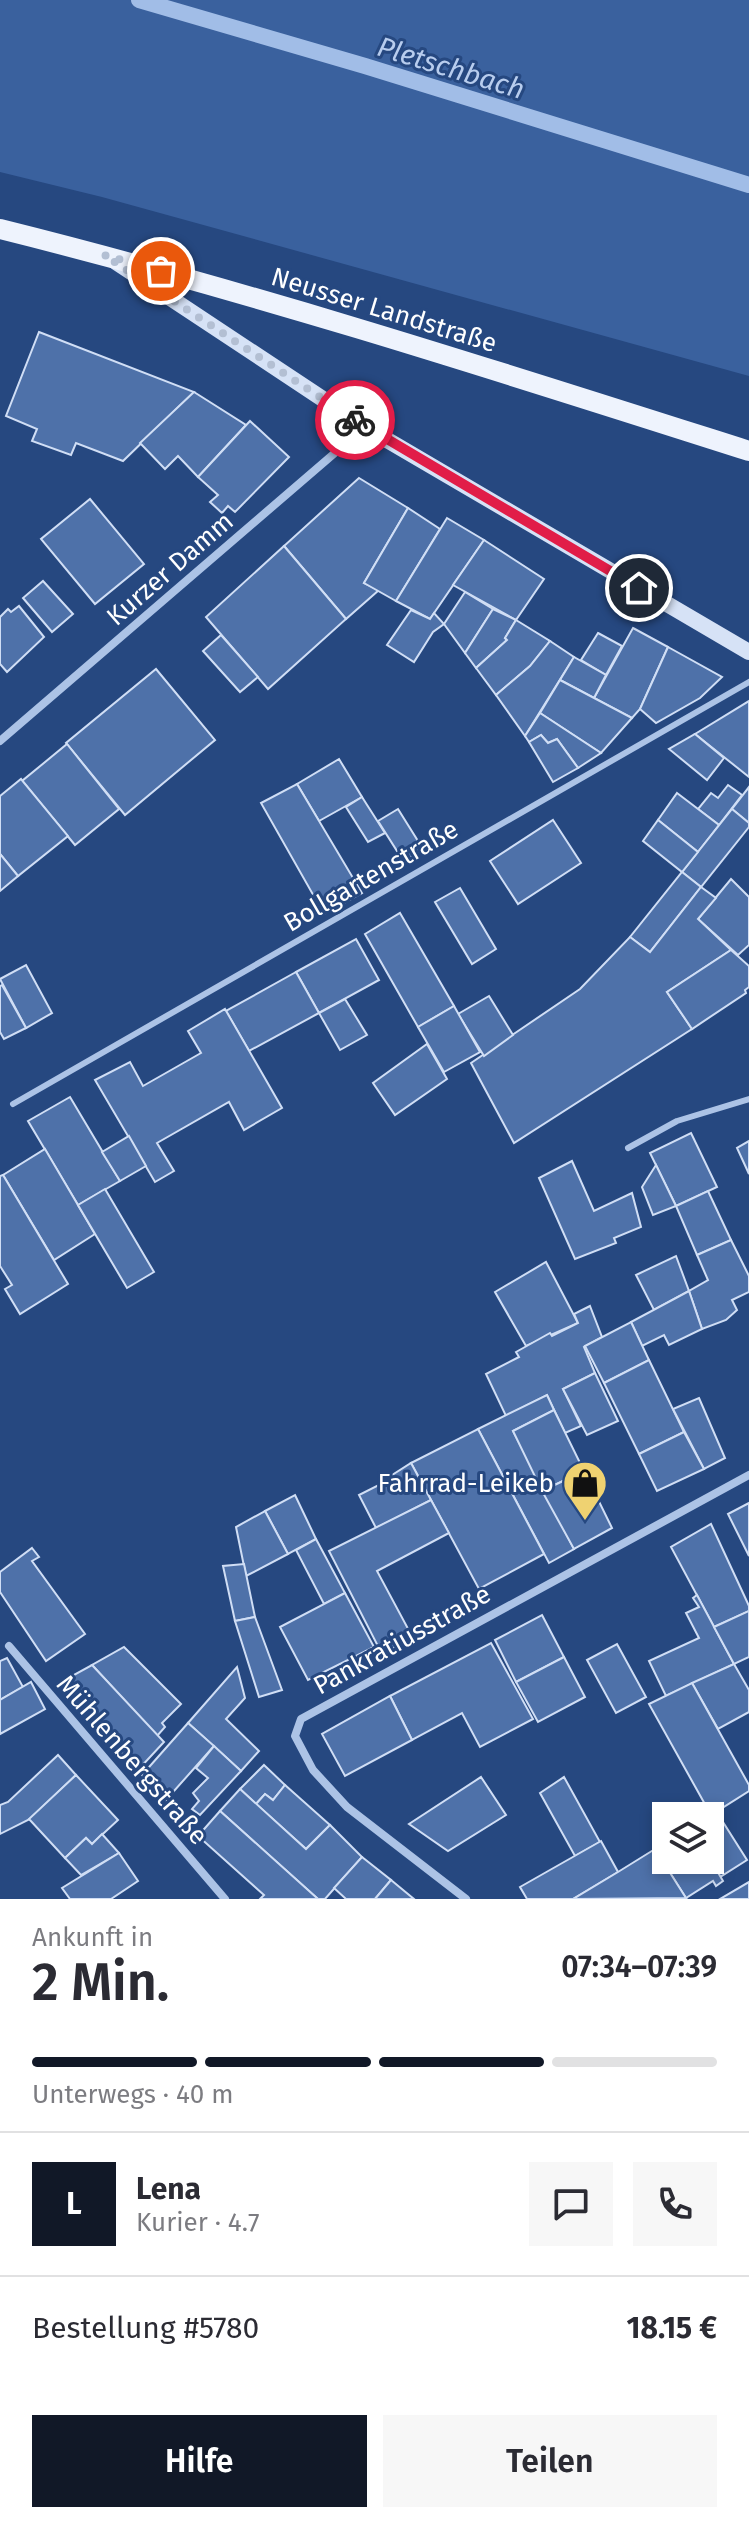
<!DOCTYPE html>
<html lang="de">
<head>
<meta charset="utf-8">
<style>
  :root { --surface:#fff; --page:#f7f7f7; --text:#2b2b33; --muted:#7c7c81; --line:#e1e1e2; --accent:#111827 }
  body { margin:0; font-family:"Fira Sans",sans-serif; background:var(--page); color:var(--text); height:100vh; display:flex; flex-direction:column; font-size:30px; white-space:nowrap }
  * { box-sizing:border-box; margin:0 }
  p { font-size:26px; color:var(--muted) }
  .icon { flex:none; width:44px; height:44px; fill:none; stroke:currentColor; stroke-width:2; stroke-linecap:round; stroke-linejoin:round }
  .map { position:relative; height:1899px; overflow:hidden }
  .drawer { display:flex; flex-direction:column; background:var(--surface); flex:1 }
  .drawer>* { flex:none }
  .fabs { position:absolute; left:652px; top:1802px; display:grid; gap:16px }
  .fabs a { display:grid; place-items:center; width:72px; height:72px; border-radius:0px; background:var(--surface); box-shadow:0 4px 12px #0003; font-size:40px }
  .pin { position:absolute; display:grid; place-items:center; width:68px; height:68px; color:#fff; margin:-34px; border:4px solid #fff; border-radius:50%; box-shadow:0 2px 8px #0007 }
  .courier { position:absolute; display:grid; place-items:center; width:80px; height:80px; margin:-40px; border:6px solid #e11d48; border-radius:50%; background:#fff; color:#222; box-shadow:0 2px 10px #0007 }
  .overview em { font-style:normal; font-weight:600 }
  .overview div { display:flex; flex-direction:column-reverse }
  .overview { display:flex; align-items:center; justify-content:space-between; height:136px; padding:0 32px }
  h1 { font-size:52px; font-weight:600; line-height:60px }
  .bar { display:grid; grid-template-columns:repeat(4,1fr); gap:12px 8px; align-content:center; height:96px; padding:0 32px }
  .bar i { height:10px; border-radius:6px; background:var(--line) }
  .bar .selected { background:var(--accent) }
  .bar p { grid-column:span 4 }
  .line { display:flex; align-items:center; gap:20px; padding:0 32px; border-top:2px solid var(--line) }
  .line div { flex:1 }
  .round { display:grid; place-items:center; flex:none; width:84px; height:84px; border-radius:0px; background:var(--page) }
  .cta { display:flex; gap:16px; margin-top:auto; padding:16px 32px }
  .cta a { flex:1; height:92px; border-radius:0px; background:var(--accent); color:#fff; font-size:32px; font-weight:600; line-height:92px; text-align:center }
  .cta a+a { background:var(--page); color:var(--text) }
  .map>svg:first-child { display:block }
  .green { fill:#3a619e }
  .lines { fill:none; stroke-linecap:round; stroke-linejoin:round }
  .stream { stroke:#a1bde7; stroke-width:16 }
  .building { fill:#4e71a9; stroke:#d0def5; stroke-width:2 }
  .lane { stroke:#acc3e6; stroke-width:6 }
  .street { stroke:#acc3e6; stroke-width:8 }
  .secondary { stroke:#d6e2f6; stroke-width:16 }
  .primary { stroke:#eef3fd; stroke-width:20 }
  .done { stroke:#b3bfd3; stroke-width:8; stroke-dasharray:0 14.4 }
  .route { stroke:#e11d48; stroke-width:10 }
  .labels { text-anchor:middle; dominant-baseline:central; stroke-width:6; stroke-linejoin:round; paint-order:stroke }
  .street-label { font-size:26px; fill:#fff; stroke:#264880 }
  .poi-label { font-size:26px; fill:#fff; stroke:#264880; text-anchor:end }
  .water-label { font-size:28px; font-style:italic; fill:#b8cdee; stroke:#264880 }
</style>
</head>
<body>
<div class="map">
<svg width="749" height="1899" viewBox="0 0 749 1899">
  <rect width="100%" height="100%" fill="#264880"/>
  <polygon class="green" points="0,0 749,0 749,376 102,197 0,172"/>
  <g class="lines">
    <polyline class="stream" points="139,0 365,66 749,185"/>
  </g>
  <g class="building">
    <polygon points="39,332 194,392 123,461 76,443 71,455 32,441 37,429 6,416"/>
    <polygon points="194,392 246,425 198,477 178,456 165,469 140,443"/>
    <polygon points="250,421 289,457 235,512 228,506 222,513 210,502 218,495 198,477"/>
    <polygon points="359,478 408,508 364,583 379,590 346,619 284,546"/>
    <polygon points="90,499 144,564 95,604 41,539"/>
    <polygon points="408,508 440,529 396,601 364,583"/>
    <polygon points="447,518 484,540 430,619 396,601"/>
    <polygon points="484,540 544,579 516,620 453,585"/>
    <polygon points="284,546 346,619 268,689 206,617"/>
    <polygon points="43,581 73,614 52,632 23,598"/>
    <polygon points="465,592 493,609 465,653 444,624"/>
    <polygon points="19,606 44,637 7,672 0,664 0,617 8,609 11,612"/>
    <polygon points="493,609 516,620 505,638 507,640 476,668 465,653"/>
    <polygon points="411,610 430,619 434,613 444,624 433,632 414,662 387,645"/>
    <polygon points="516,620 550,641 530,666 496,695 476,668 507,640 505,638"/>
    <polygon points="633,628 668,647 640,709 632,718 594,698"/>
    <polygon points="598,633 622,646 606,675 581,660"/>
    <polygon points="221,635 258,677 240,692 203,651"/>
    <polygon points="550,641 574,657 525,736 496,695 530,666"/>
    <polygon points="668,647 722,677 700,698 656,723 640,709"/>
    <polygon points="574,657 606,675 594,698 560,680"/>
    <polygon points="156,669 215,740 125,815 66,743"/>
    <polygon points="560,680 632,718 601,753 540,713"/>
    <polygon points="749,701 749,777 695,734"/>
    <polygon points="540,713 601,753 578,768 557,739 548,743 541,735 529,742 525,736"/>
    <polygon points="695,734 724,758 707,780 669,749"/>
    <polygon points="541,735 548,743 557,739 578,768 553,782 529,742"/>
    <polygon points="67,744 119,809 75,845 22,781"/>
    <polygon points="339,759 362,797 319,821 297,784"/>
    <polygon points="21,779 68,836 18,876 0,854 0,796"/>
    <polygon points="297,784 362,893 324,914 261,803"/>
    <polygon points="728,785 742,795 719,825 698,809 711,793 718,798"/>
    <polygon points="749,787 749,823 732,809"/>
    <polygon points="677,793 719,825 698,852 658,820"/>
    <polygon points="362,797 385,833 368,842 346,807"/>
    <polygon points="398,809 423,849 404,862 378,821"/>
    <polygon points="732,809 749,823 749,827 701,887 682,872"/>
    <polygon points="553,820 581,863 518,904 490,861"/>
    <polygon points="658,820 698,852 682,872 643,841"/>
    <polygon points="0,854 18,876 0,891"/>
    <polygon points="682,872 701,887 650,952 630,937"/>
    <polygon points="731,879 749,897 749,945 738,955 698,919"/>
    <polygon points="701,887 716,898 698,919 731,950 667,992 692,1029 514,1143 471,1063 580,989 630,937 650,952"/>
    <polygon points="460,888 496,949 472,964 435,902"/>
    <polygon points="400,913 454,1006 418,1027 365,934"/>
    <polygon points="356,939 379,980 319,1013 296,972"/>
    <polygon points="731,950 749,966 749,987 745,990 746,993 692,1029 667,992"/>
    <polygon points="26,965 52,1013 26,1028 0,979"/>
    <polygon points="296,972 319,1013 249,1051 226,1011"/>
    <polygon points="2,985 26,1028 4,1039 0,1032 0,986"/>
    <polygon points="489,996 513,1035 484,1056 458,1014"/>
    <polygon points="345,999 367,1035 340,1050 319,1013"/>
    <polygon points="454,1006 480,1052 444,1072 418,1027"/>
    <polygon points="225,1009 282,1108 244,1130 229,1102 157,1143 174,1171 155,1182 95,1080 130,1062 143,1086 201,1053 188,1031"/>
    <polygon points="427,1044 447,1079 395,1115 373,1083"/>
    <polygon points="70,1097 120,1181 78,1205 28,1121"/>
    <polygon points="691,1133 717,1187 676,1206 650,1153"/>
    <polygon points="129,1136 146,1166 120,1181 102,1152"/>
    <polygon points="749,1141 749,1174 737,1148"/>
    <polygon points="45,1149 95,1234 54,1260 3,1175"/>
    <polygon points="572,1161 594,1211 632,1193 641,1227 614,1238 616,1243 575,1259 539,1178"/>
    <polygon points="656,1165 676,1206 653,1215 642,1187"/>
    <polygon points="3,1175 68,1284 20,1314 5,1289 12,1285 0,1266 0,1176"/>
    <polygon points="105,1189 154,1272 127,1288 78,1205"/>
    <polygon points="708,1191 731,1240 697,1255 676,1206"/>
    <polygon points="731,1240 749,1276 749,1292 732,1300 737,1310 726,1320 702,1329 689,1291 708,1280 697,1255"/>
    <polygon points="676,1256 689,1291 654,1310 636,1275"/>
    <polygon points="546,1262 578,1323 526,1346 495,1292"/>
    <polygon points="689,1291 702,1329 669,1345 664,1335 642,1346 631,1322"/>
    <polygon points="590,1306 602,1337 584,1347 595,1373 563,1389 581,1426 565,1433 547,1395 506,1416 486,1374 519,1357 516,1352 550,1333 552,1336 578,1323 574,1314"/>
    <polygon points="631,1322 649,1360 604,1383 585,1346"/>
    <polygon points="649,1360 684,1432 639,1454 604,1383"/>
    <polygon points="595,1373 618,1421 587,1435 563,1389"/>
    <polygon points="547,1395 554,1410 513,1431 574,1549 549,1563 478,1429"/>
    <polygon points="699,1398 725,1458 704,1469 673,1409"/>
    <polygon points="554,1410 584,1471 542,1491 513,1431"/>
    <polygon points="478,1429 544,1554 479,1589 411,1463"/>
    <polygon points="684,1432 704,1469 657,1491 639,1454"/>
    <polygon points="411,1463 431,1500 376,1528 359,1495 389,1480 389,1477"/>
    <polygon points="584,1471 612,1528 574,1549 542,1491"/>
    <polygon points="295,1495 316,1539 288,1554 265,1511"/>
    <polygon points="431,1500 449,1533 377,1571 413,1638 382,1654 329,1551"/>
    <polygon points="749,1503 749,1556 728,1514"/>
    <polygon points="265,1511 288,1554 246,1576 236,1527"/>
    <polygon points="711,1524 749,1606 749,1611 714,1627 671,1547"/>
    <polygon points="316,1539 345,1593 324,1604 296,1550"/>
    <polygon points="32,1548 39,1557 32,1561 85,1634 46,1661 0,1592 0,1572"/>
    <polygon points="244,1564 255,1617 235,1621 223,1566"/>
    <polygon points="345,1593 374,1647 308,1680 280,1627"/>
    <polygon points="697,1595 734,1664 666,1696 649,1661 699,1638 686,1613 699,1607 693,1598"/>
    <polygon points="749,1611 749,1657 734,1664 714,1627"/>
    <polygon points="542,1615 564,1657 516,1682 495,1640"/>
    <polygon points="255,1617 282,1690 259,1697 235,1621"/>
    <polygon points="491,1643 533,1719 480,1747 462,1713 412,1740 390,1696"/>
    <polygon points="617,1644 646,1697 616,1713 587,1660"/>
    <polygon points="124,1647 181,1704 162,1723 165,1727 157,1736 92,1665"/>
    <polygon points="564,1657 585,1697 538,1722 516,1682"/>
    <polygon points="7,1658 23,1687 0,1700 0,1661"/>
    <polygon points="734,1664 749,1690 749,1712 718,1729 692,1683"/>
    <polygon points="92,1665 164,1742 138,1770 90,1719 61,1682"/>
    <polygon points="237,1667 245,1698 226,1719 259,1751 241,1771 188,1723"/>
    <polygon points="31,1682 45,1709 0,1734 0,1700"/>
    <polygon points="692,1683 749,1785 749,1791 711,1815 649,1704"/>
    <polygon points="390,1696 412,1740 345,1776 322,1734"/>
    <polygon points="188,1723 214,1746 166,1800 142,1775"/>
    <polygon points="214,1746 241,1771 200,1815 192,1809 199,1801 193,1793 208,1778 196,1768"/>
    <polygon points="58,1755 76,1775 30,1819 0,1834 0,1805 8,1802"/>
    <polygon points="264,1765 285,1785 273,1800 265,1794 256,1804 240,1789"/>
    <polygon points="76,1775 118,1820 92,1844 86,1838 65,1858 29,1819"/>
    <polygon points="481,1777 506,1815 448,1851 409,1824"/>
    <polygon points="564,1777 600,1842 575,1856 540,1793"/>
    <polygon points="285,1785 330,1825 306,1849 256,1804 265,1794 273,1800"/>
    <polygon points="240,1789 306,1849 330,1825 362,1857 325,1899 318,1899 220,1811"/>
    <polygon points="220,1811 318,1899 260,1899 264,1895 198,1836"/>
    <polygon points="716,1811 747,1860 720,1877 710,1859 709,1816"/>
    <polygon points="102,1834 119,1853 81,1875 65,1858 86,1838 92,1844"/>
    <polygon points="601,1841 618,1872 573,1899 527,1899 520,1887"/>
    <polygon points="666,1842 666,1860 710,1859 723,1881 716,1886 713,1881 686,1898 655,1849"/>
    <polygon points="655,1849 686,1898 573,1899 618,1872"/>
    <polygon points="119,1853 138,1881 111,1899 70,1899 62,1888"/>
    <polygon points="362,1857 391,1880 375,1899 346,1899 334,1888"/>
    <polygon points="391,1880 414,1899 375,1899"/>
    <polygon points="749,1882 749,1899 720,1899"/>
  </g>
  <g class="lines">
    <g class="lane">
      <polyline points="13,1104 749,682"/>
      <polyline points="628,1148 677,1121 749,1099"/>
    </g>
    <g class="street">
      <polyline points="0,741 365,427"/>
      <polyline points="9,1646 225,1899"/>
      <polyline points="466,1899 347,1807 313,1770 295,1736 301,1719 749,1475"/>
    </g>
    <polyline class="secondary" points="116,262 365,427 749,652"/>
    <path class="primary" d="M0 229C253 292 501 372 749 451"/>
  </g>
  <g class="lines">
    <polyline class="done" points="161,271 104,255 355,420"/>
    <polyline class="route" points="355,420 639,588"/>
  </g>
  <defs>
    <g id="shop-pin" transform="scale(2.3)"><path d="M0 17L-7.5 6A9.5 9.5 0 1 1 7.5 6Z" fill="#efd271" stroke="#264880"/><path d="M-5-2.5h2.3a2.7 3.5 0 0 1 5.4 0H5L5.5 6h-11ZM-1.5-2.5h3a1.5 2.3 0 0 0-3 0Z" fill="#111"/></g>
  </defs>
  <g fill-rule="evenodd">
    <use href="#shop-pin" x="585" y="1483"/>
  </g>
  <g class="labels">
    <g class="street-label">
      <text transform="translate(384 310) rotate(17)">Neusser Landstraße</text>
      <text transform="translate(170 569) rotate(-41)">Kurzer Damm</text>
      <text transform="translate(371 876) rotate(-30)">Bollgartenstraße</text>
      <text transform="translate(402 1640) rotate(-29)">Pankratiusstraße</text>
      <text transform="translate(132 1760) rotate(49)">Mühlenbergstraße</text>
    </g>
    <g class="poi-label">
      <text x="554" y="1483">Fahrrad-Leikeb</text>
    </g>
    <g class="water-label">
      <text transform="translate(451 68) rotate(17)">Pletschbach</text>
    </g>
  </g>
</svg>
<div class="fabs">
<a><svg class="icon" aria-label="layers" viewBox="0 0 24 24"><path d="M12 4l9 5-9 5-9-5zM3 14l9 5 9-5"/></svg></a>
</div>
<div class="pin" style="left:161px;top:271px;background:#ea580c"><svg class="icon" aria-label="bag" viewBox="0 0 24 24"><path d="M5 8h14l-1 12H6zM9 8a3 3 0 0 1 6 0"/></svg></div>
<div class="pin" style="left:639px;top:588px;background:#1f2937"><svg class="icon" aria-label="home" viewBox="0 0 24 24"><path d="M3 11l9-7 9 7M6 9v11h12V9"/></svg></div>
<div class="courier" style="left:355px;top:420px"><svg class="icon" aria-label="bike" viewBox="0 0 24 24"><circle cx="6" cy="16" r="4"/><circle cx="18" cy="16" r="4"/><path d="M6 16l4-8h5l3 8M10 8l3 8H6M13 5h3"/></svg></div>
</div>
<section class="drawer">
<div class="overview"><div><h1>2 Min.</h1><p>Ankunft in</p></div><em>07:34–07:39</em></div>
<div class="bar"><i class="selected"></i><i class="selected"></i><i class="selected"></i><i></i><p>Unterwegs · 40 m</p></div>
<div class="line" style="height:144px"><b class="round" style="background:var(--accent);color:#fff">L</b><div><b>Lena</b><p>Kurier · 4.7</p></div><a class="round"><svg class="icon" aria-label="chat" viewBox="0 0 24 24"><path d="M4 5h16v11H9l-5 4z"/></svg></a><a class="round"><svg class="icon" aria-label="phone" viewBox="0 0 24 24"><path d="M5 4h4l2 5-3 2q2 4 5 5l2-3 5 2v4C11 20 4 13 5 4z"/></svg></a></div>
<div class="line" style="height:104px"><div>Bestellung #5780</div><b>18.15 €</b></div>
<div class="cta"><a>Hilfe</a><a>Teilen</a></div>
</section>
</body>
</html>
